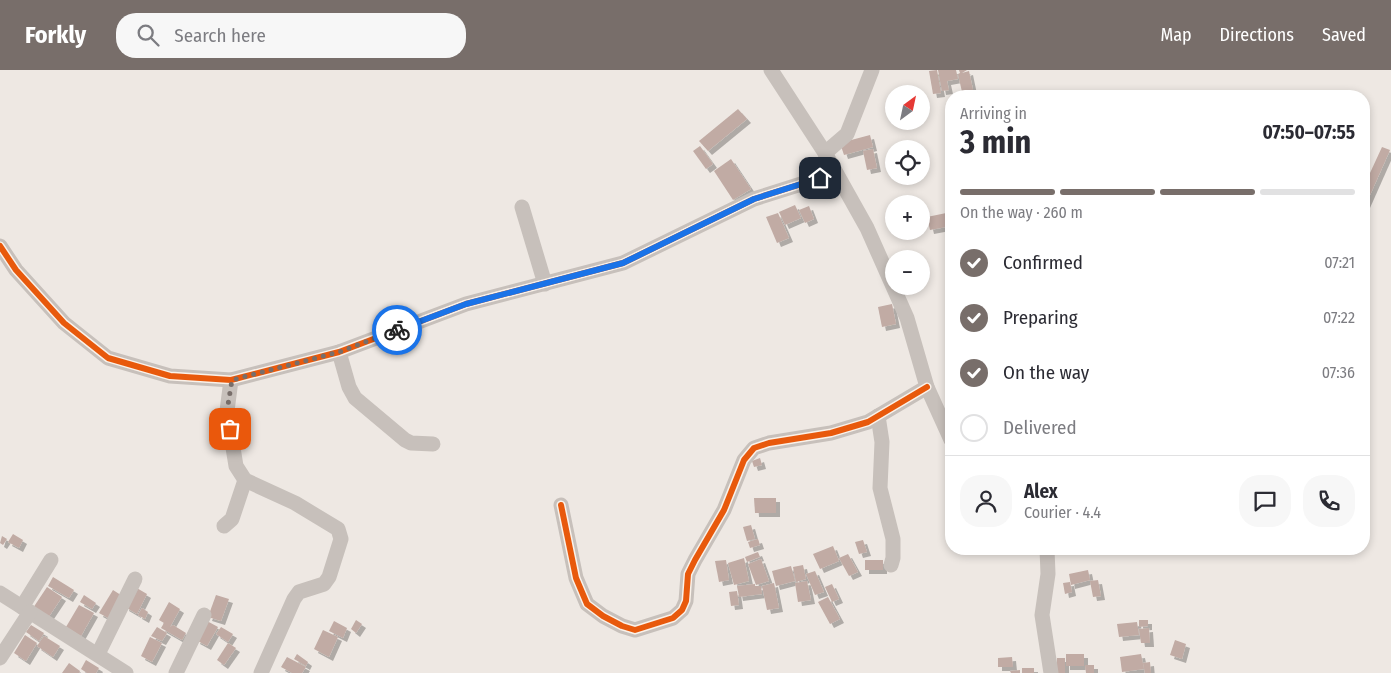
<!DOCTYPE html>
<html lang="en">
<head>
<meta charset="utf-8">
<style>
  :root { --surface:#fff; --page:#f7f7f7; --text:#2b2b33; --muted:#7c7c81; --line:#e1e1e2; --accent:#786e6a }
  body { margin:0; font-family:"Fira Sans Condensed",sans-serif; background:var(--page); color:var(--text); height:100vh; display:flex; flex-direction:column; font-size:19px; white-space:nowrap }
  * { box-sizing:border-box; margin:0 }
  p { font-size:16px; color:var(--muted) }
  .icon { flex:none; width:28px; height:28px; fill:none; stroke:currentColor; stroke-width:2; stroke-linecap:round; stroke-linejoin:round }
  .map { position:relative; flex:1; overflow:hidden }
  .drawer { position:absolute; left:945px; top:20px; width:425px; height:465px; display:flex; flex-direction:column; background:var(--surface); border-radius:20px; box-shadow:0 2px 8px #0003 }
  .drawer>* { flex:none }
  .needle { width:32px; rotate:33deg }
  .controls { position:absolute; left:885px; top:15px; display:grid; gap:10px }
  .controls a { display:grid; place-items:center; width:45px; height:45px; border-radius:50%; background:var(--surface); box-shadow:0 2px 8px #0003; font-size:25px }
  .pin { position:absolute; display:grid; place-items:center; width:42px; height:42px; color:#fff; margin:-21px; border-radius:10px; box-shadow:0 2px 8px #0006 }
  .courier { position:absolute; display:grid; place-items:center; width:50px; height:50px; margin:-25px; border:4px solid #1a73e8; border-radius:50%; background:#fff; color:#222; box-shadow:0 1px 6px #0007 }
  .summary em { font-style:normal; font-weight:700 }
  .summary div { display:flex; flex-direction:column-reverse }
  .summary { display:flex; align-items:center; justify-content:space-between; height:85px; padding:0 15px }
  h1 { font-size:32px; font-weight:700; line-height:38px }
  .bar { display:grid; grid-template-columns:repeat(4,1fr); gap:8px 5px; align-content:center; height:60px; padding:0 15px }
  .bar i { height:6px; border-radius:4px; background:var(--line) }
  .bar .selected { background:var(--accent) }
  .bar p { grid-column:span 4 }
  .line { display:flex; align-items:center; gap:12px; padding:0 15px; border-top:1px solid var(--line) }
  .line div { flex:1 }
  .round { display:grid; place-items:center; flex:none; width:52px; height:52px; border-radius:20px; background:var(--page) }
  ol { padding:0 15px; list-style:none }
  li { display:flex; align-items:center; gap:15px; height:55px }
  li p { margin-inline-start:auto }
  li .icon { padding:5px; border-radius:50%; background:var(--accent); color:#fff; stroke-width:4 }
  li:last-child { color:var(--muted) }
  li i { width:28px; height:28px; border:2px solid var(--line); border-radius:50% }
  header { display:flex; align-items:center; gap:30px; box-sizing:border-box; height:70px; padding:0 25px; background:var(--accent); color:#fff }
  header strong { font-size:24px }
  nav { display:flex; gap:28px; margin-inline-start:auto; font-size:18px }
  .search { width:350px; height:45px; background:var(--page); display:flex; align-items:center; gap:12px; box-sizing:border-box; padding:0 18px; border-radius:20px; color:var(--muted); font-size:19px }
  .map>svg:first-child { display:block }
  .building { fill:#c1aba4; filter:url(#shadow) }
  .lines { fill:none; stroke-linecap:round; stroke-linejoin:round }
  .minor { stroke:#c7c0bb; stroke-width:15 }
  .cycleway-casing { stroke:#faf2ea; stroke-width:9 }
  .cycleway { stroke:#e8590c; stroke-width:6 }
  .done { stroke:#786e6a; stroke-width:5; stroke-dasharray:0 9 }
  .route { stroke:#1a73e8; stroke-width:6 }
</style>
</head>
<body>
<header>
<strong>Forkly</strong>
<div class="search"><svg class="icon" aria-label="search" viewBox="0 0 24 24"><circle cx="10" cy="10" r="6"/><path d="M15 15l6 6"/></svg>Search here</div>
<nav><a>Map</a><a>Directions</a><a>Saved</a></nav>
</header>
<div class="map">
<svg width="1391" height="603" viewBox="0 0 1391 603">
  <defs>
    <filter id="shadow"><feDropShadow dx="4" dy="4" stdDeviation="0" flood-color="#0004"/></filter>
  </defs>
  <rect width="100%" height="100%" fill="#eee8e3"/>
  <g class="building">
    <polygon points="937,0 941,23 933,24 929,1"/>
    <polygon points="938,0 956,0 958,9 947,11 949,20 942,21"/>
    <polygon points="959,0 967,0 962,3 969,1 973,20 962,22 958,4 960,3"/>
    <polygon points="738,39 747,49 708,81 699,71"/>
    <polygon points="870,65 873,77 844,85 840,73"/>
    <polygon points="700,76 713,94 706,99 693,81"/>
    <polygon points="1382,77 1390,80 1366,134 1364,133 1364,116"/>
    <polygon points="873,79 877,98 867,100 863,81"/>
    <polygon points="731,89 751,119 733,130 714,101"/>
    <polygon points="795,135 801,148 785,155 779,142"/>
    <polygon points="809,136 814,149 805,153 799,140"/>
    <polygon points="951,142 951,156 930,160 927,147"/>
    <polygon points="778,143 789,168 777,173 766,147"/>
    <polygon points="892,234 896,254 882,257 878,237"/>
    <polygon points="760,388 762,395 754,397 752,391"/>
    <polygon points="754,428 776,428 776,443 755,443"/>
    <polygon points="751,455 755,469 747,471 743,457"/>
    <polygon points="13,464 23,470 19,478 8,472"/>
    <polygon points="2,466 7,469 3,475 0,473"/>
    <polygon points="758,469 760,475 750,478 748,472"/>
    <polygon points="863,470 867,482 859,484 855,472"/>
    <polygon points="833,476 839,491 820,499 813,484"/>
    <polygon points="758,482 760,487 747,492 745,487"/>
    <polygon points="848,484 858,502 849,506 839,488"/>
    <polygon points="744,488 749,511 734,515 728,493"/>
    <polygon points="761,489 769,511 756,515 748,494"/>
    <polygon points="726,490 729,510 719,512 715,491"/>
    <rect x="865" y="490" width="18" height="10"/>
    <polygon points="803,495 806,509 796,512 793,497"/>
    <polygon points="791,496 795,511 776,516 772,501"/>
    <polygon points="1088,500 1090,510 1071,515 1069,504"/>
    <polygon points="815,501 824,522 815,525 806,504"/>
    <polygon points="53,507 74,520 69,528 48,516"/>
    <polygon points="1098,510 1101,526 1093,527 1090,511"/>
    <polygon points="807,511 811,530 798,532 795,513"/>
    <polygon points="1070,512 1072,522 1065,524 1063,513"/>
    <polygon points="774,513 779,538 767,540 762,516"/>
    <polygon points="755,514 755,516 761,516 762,524 739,527 737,516"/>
    <polygon points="832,514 839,529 832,532 825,517"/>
    <polygon points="47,517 62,527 48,548 33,538"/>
    <polygon points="135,517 147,524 137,544 125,537"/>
    <polygon points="113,520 124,527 110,549 99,543"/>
    <polygon points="737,521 739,535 731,536 729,522"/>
    <polygon points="84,525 96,533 92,539 80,532"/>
    <polygon points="216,525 229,529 221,551 208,547"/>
    <polygon points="828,527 840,549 830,554 818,532"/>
    <polygon points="169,532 180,539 170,557 173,555 186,563 182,570 161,558 164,553 159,550"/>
    <polygon points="79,535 94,543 81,566 66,557"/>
    <polygon points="142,538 148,542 145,549 138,545"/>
    <polygon points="356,550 362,554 356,563 351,559"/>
    <polygon points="1139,550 1148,550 1148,556 1139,557"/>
    <polygon points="207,551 218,557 207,576 196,570"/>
    <polygon points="334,551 347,558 343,568 329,561"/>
    <polygon points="1137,552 1139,565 1119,567 1117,554"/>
    <polygon points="31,555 44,563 39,571 26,562"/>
    <polygon points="157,557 167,563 162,571 151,566"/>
    <polygon points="221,557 233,564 228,572 216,564"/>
    <polygon points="1149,558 1150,573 1141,573 1139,559"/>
    <polygon points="323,560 338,567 329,587 314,579"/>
    <polygon points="25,565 37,573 26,591 14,583"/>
    <polygon points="44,566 60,576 53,587 37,576"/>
    <polygon points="150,567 162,573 152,592 141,586"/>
    <polygon points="1175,570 1186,574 1182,589 1170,585"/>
    <polygon points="228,573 236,578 224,595 217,590"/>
    <polygon points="297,584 308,592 306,596 294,589"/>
    <rect x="1066" y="584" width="18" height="12"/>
    <polygon points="1141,584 1144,599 1122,602 1120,587"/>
    <polygon points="287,587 306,597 302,603 292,603 281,597"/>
    <polygon points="1012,587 1013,597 998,597 998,588"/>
    <rect x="1057" y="588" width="8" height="15"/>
    <polygon points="86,590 99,598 96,603 87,603 81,599"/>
    <polygon points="1150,592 1151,603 1145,603 1143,593"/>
    <polygon points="69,593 80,601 79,603 62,603"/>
    <polygon points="1085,595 1094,595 1094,603 1086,603"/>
    <rect x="1022" y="598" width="12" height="5"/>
    <polygon points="1020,600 1020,603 1011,603 1010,601"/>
  </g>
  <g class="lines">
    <g class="minor">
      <polyline points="771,0 825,83 867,158 907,248 927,317 951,370"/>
      <polyline points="825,83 847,64 872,0"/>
      <polyline points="522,137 545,214"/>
      <polyline points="0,176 16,200 64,253 108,288 170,306 231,310 339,282 466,234 623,193 754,129 836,103"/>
      <polyline points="339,282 349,317 355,328 405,370 411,373 433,374"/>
      <polyline points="231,310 227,341 236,396 245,410 295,433 338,459 341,469 329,507 324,514 299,522 294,529 261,603"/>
      <polyline points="878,346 882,372 880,418 893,469 893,488 891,495"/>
      <polyline points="561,435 576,508 587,534 603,546 622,556 635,560 673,548 682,540 686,531 688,504 695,490 724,440 744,390 754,378 769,373 831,363 868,352 927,317"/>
      <polyline points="224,456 232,449 245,410"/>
      <polyline points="1047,479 1048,504 1042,545 1051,603"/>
      <polyline points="0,523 126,603"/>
      <polyline points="22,537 51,490"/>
      <polyline points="98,584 135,509"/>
      <polyline points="0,588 30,542"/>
      <polyline points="176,603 204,545"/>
    </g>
    <g class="cycleway-casing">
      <g id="cycleway">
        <polyline points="0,176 16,200 64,253 108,288 170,306 231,310 339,282 466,234 623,193 754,129 836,103"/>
        <polyline points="561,435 576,508 587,534 603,546 622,556 635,560 673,548 682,540 686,531 688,504 695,490 724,440 744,390 754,378 769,373 831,363 868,352 927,317"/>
      </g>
    </g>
    <use href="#cycleway" class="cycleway"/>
  </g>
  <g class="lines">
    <polyline class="done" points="230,359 227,341 232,310 339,282 397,260"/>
    <polyline class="route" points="397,260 466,234 623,193 754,129 820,108"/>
  </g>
</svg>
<div class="controls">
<a><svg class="needle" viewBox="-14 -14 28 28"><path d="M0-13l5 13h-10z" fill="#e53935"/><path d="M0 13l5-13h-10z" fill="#7c7c81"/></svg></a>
<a><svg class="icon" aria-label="locate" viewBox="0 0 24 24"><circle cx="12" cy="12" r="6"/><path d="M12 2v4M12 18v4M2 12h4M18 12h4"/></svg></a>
<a>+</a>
<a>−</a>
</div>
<div class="pin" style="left:230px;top:359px;background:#ea580c"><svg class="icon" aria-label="bag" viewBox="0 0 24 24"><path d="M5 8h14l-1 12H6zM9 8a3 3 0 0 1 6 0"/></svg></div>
<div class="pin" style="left:820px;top:108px;background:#1f2937"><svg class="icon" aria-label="home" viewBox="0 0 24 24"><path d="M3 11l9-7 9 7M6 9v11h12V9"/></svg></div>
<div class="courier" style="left:397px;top:260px"><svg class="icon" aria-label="bike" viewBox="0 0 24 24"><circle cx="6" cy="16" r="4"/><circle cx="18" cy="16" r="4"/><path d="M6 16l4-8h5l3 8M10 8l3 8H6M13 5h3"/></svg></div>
<section class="drawer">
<div class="summary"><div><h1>3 min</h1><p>Arriving in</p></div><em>07:50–07:55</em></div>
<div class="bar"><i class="selected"></i><i class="selected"></i><i class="selected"></i><i></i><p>On the way · 260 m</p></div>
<ol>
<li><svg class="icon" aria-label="check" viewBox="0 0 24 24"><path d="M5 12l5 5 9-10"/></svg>Confirmed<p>07:21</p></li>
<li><svg class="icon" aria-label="check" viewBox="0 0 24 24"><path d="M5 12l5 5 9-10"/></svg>Preparing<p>07:22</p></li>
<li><svg class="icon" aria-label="check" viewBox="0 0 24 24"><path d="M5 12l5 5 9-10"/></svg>On the way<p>07:36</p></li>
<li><i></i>Delivered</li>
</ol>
<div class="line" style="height:90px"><a class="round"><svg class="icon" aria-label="person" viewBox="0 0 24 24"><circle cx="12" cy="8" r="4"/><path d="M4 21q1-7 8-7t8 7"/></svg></a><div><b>Alex</b><p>Courier · 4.4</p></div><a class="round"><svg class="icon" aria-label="chat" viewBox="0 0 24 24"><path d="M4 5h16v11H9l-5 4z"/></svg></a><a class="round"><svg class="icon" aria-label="phone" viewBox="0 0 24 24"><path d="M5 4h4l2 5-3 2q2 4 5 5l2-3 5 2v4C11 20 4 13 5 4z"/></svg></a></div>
</section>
</div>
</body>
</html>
